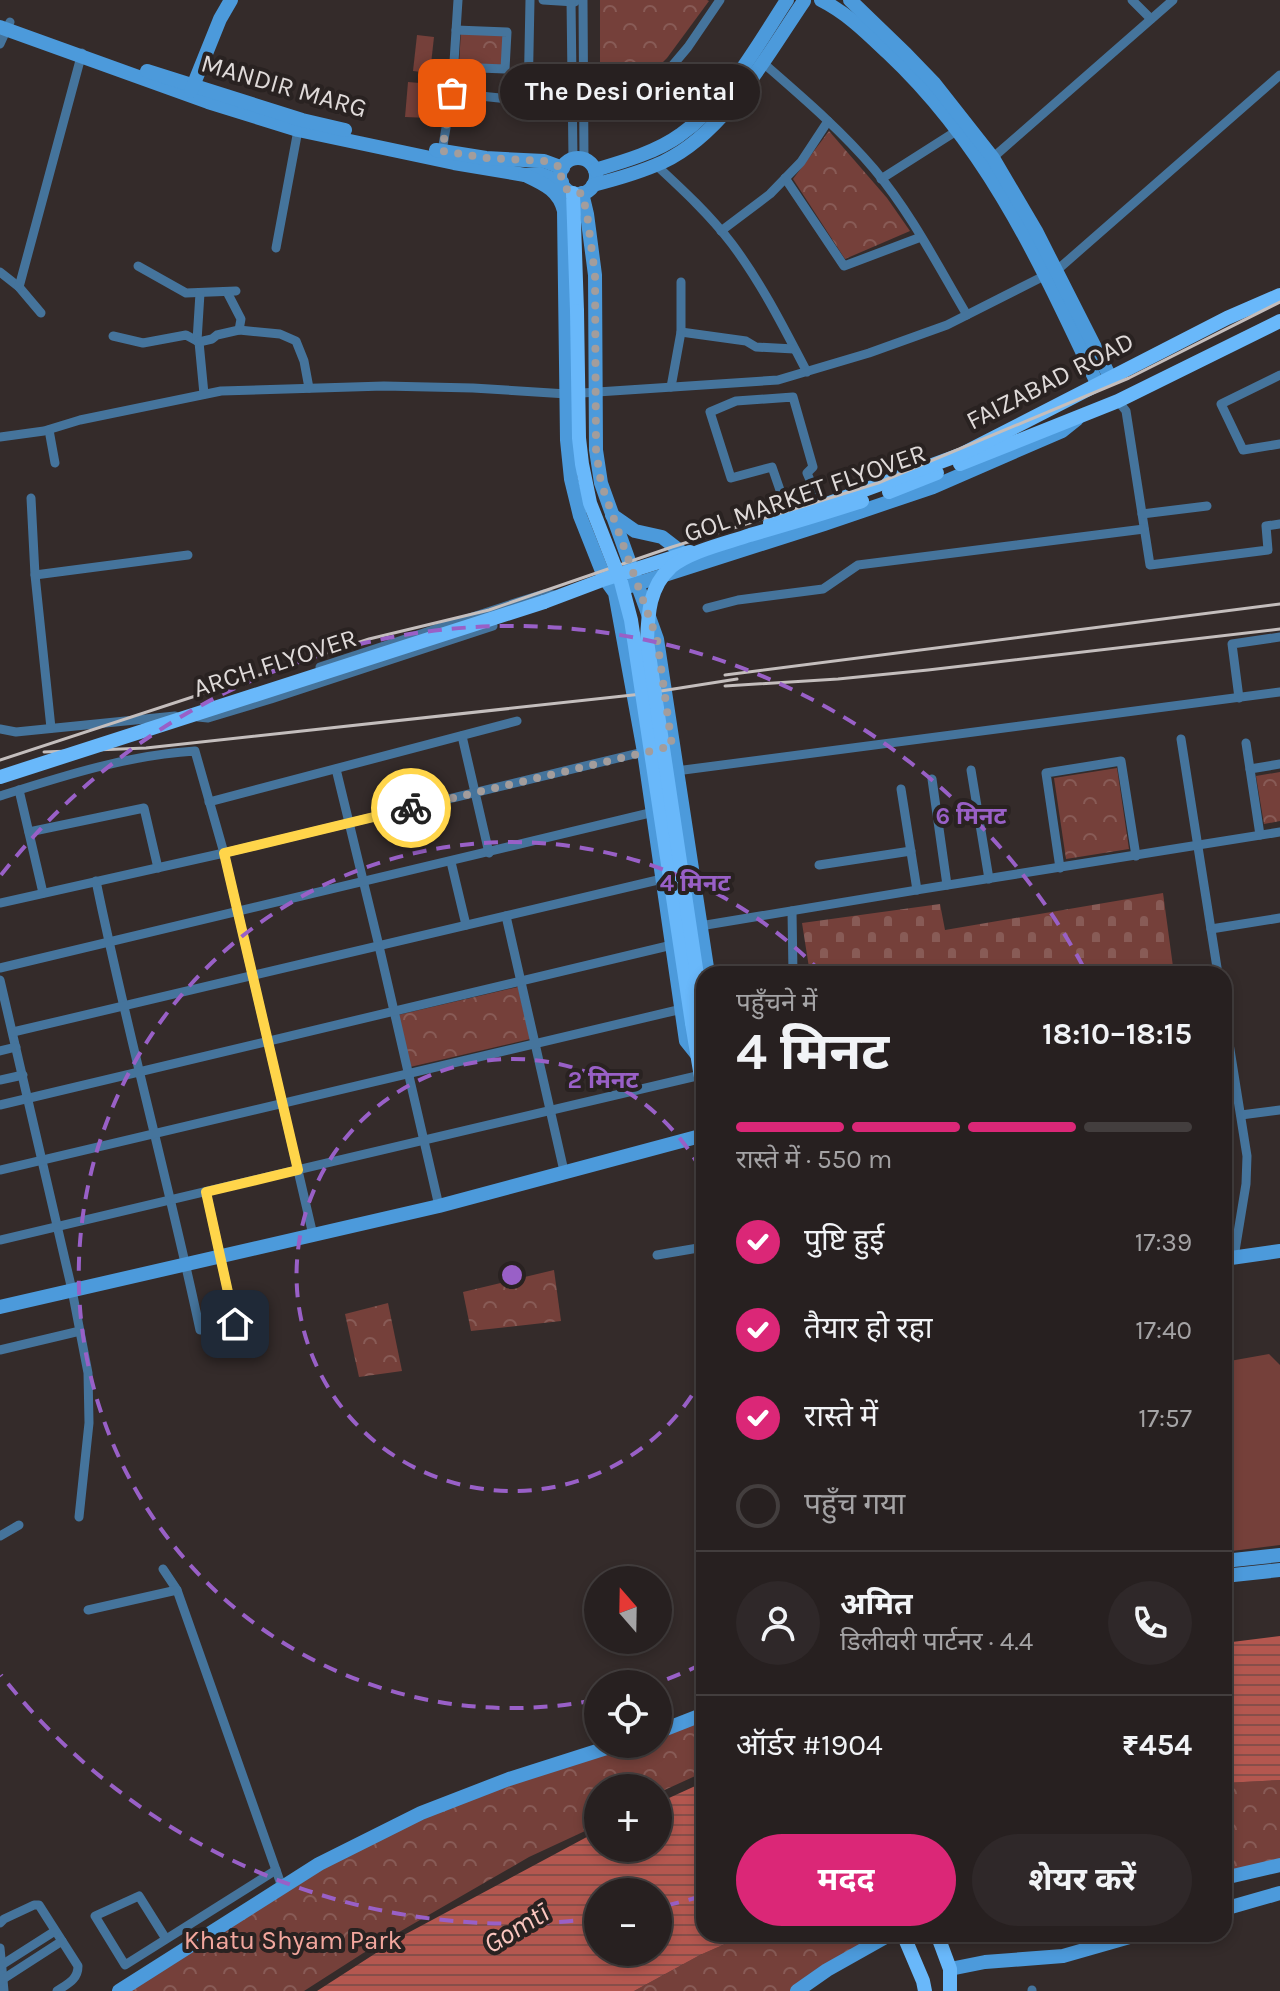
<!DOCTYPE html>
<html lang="hi">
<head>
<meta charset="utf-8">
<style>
  :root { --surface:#272020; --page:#2f2829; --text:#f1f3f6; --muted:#a4a3a5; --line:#433e3e; --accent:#db2777 }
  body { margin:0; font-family:Karla,"Noto Sans Devanagari",sans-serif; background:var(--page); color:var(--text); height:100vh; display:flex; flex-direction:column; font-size:30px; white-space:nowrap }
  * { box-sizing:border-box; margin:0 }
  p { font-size:26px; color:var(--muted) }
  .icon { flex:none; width:44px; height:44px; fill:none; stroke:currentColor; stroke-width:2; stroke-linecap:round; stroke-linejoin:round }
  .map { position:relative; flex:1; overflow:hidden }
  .panel { position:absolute; left:696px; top:966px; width:536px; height:976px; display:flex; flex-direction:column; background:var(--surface); border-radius:24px; box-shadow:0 4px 12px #0003,0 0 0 2px var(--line) }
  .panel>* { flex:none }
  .needle { width:52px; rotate:340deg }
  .buttons { position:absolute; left:584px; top:1566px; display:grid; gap:16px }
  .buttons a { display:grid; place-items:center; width:88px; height:88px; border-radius:50%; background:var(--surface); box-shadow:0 4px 12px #0003,0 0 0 2px var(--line); font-size:40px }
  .pin { position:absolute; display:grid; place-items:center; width:68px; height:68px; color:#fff; margin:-34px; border-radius:16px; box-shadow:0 4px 12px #0006 }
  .courier { position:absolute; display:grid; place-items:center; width:80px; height:80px; margin:-40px; border:6px solid #ffd54a; border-radius:50%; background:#fff; color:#222; box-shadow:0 2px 10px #0007 }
  .bubble { position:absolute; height:56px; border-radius:28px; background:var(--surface); box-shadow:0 4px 12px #0003,0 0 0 2px var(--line); font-size:26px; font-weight:700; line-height:56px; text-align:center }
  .overview em { font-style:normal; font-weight:700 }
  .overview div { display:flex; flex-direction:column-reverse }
  .overview { display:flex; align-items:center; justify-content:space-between; height:136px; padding:0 40px }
  h1 { font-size:52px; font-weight:700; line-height:60px }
  .bar { display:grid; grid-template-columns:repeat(4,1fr); gap:12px 8px; align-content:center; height:96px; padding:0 40px }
  .bar i { height:10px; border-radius:6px; background:var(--line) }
  .bar .on { background:var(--accent) }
  .bar p { grid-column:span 4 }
  .line { display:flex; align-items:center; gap:20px; padding:0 40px; border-top:2px solid var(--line) }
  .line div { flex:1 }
  .round { display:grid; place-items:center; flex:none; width:84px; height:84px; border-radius:42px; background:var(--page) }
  ol { padding:0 40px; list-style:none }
  li { display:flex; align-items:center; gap:24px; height:88px }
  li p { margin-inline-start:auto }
  li .icon { padding:8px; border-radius:50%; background:var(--accent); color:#fff; stroke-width:4 }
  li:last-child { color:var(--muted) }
  li i { width:44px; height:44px; border:4px solid var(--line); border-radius:50% }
  .cta { display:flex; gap:16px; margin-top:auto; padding:16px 40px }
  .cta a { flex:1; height:92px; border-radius:48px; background:var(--accent); color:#fff; font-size:32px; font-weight:700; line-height:92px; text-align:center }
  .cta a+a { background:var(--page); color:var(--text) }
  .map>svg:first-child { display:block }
  .grass { fill:#75403a }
  .cemetery { fill:url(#cemetery-stones) }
  .park { fill:url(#park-crowns) }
  .water { fill:url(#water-rules); fill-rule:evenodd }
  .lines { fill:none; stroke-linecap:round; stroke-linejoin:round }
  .street { stroke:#45749c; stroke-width:9 }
  .secondary { stroke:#4c9adb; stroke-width:14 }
  .primary { stroke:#69b8fa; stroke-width:14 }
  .rail { stroke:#c4bebd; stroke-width:3 }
  .primary-bridge { stroke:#69b8fa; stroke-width:14 }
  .done { stroke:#a39d9c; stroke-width:8; stroke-dasharray:0 14.4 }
  .route { stroke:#ffd54a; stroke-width:10 }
  .ring { fill:none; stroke:#9960c7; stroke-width:4; stroke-dasharray:14 10 }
  .labels { text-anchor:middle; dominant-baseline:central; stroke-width:8; stroke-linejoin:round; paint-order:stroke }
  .street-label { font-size:26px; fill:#dfdad9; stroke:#292221 }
  .park-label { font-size:26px; fill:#f3a79e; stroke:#292221 }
  .water-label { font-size:28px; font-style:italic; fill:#fcc7c0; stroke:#292221 }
  .centre { fill:#9960c7; stroke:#292221; stroke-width:4 }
  .ring-label { font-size:24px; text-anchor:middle; font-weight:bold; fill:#9960c7; stroke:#292221; stroke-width:8; stroke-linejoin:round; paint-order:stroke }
</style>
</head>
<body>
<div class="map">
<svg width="1280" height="1991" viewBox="0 0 1280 1991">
  <defs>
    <pattern id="cemetery-stones" width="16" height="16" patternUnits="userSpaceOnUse" patternTransform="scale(2)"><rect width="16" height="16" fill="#75403a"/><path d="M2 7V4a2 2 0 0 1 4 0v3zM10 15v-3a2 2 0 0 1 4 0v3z" fill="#885b56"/></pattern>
    <pattern id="park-crowns" width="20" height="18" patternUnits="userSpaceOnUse" patternTransform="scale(2)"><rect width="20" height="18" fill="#75403a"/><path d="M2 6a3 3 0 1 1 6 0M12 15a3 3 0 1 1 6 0" fill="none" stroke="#885b56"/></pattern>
    <pattern id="water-rules" width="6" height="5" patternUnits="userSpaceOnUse" patternTransform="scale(2)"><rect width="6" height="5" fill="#b4574f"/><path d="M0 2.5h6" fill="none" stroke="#874e49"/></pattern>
  </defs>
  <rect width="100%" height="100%" fill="#342b2a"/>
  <g class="grass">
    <polygon points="417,35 434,37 430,73 413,71"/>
    <polygon points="408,82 432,84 429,118 405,117"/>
    <polygon points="1269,1354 1280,1365 1280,1545 1224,1552 1224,1362"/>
  </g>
  <polygon class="cemetery" points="1163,893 1174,974 810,974 802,923 940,904 945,930"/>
  <g class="park">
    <polygon points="600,0 707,0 709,1 667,58 640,85 600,102"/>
    <polygon points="461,32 505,35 503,68 459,65"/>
    <polygon points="829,131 887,198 910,231 845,259 793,179"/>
    <polygon points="1117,768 1129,849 1066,859 1054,778"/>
    <polygon points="1280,772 1280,821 1264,824 1256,776"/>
    <polygon points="518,987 530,1039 410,1067 398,1015"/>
    <polygon points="554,1270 561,1321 471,1331 463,1292"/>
    <polygon points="388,1303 402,1371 359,1377 345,1314"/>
    <polygon points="704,1720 704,1772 658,1793 658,1788 598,1788 598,1825 529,1857 368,1950 304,1991 124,1991 285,1887 426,1814 631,1744 658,1744 658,1735"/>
    <polygon points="1280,1780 1280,1864 1224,1874 1224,1783"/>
    <polygon points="748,1934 894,1934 797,1991 634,1991 700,1955"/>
  </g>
  <g class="water">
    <polygon points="1280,1636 1280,1780 1224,1783 1224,1643"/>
    <path d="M704 1782V1934H748L700 1955 634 1991H317L404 1935 598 1831V1848H658V1803ZM598 1892H658V1952H598Z"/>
  </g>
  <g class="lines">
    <g class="street">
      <polyline points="543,0 575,2"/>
      <polyline points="571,0 573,159"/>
      <polyline points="583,0 584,160"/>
      <polyline points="1132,0 1151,19"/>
      <polyline points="0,44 10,22"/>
      <path d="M762 62C801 96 841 130 874 169 911 213 938 266 967 315"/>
      <polyline points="454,67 505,69 507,32 456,30"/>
      <polyline points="452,93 528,101 530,0"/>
      <polyline points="572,116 597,112 656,85 688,47 720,0"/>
      <polyline points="442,151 452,93 458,0"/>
      <polyline points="989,161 1173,0"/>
      <path d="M656 165C683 190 710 215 732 244 762 284 784 328 807 372"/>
      <polyline points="785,178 844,266 921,237"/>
      <polyline points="881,179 958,130"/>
      <polyline points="721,231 770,194 801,162 828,121"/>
      <polyline points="276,248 298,130"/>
      <polyline points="138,266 186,293 236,291"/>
      <polyline points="1056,271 1280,75"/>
      <polyline points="0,272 19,287 41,313"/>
      <polyline points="19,287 82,53"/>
      <polyline points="227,292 241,319 239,330"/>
      <polyline points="681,332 746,341 756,347 794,349"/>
      <polyline points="113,336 143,343 186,335 199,342 204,394"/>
      <polyline points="197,341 200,293"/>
      <polyline points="199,342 212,339 217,335 239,330 280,334 296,341 304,361 309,388"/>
      <polyline points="1280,375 1221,404 1243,450 1280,444"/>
      <polyline points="671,387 681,332 681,282"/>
      <polyline points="1118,401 1126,411 1150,565 1268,550 1266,526 1280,524"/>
      <polyline points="49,430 55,463"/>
      <polyline points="0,437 44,431 80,420 221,391 384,386 473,388 567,394 778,380 869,353 947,325 1046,275"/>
      <polyline points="31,498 35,575 51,728"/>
      <polyline points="1142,514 1207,506"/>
      <polyline points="789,516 772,467 731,478 710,412 736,401 793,397 813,467 807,473 821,506"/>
      <polyline points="35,575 188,555"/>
      <polyline points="707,608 738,600 823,589 858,565 1144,529"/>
      <polyline points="320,667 518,602 544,594 554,595"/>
      <polyline points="1239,698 1232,644 1280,637"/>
      <polyline points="198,717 208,718 271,699 493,626"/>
      <polyline points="0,729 16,732 175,716"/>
      <polyline points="462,736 489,853"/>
      <polyline points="1181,739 1218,974"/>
      <polyline points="1246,743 1260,835"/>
      <polyline points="336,769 379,946 439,1206"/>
      <polyline points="1250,769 1280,764"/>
      <polyline points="971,770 989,879"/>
      <polyline points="676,771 1280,692"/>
      <polyline points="932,779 947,885"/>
      <polyline points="901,789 917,890"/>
      <polyline points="19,790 43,893"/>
      <path d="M0 796C63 776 128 755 195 751L224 853 313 1235"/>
      <polyline points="209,802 517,721"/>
      <polyline points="29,832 144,808 158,868"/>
      <polyline points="451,862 466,925"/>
      <polyline points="819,865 911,851"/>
      <polyline points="1060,868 1046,773 1121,761 1136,856"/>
      <path d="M96 881C127 1032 168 1180 200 1330"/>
      <polyline points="0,903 224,853 647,751"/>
      <polyline points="792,911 793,974"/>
      <polyline points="506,916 564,1171"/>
      <path d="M700 926C893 893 1087 863 1280 832"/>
      <polyline points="1211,929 1280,918"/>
      <polyline points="0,968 658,811"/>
      <polyline points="0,980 72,1290 88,1373 89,1423 79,1517"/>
      <polyline points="1224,1012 1247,1156 1246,1184 1234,1257"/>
      <polyline points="13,1032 662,879"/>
      <polyline points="0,1051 16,1047"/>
      <polyline points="0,1080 23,1075"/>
      <polyline points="0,1105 672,945"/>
      <polyline points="1241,1115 1280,1110"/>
      <polyline points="0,1170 682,1009"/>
      <polyline points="206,1192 235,1324"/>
      <polyline points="0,1240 701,1075"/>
      <polyline points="657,1255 704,1247"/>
      <polyline points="0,1350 80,1331"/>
      <polyline points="0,1536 19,1525"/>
      <polyline points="163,1569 177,1590 282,1887"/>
      <polyline points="88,1610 177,1590"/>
      <path d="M0 1923 4 1919 34 1905H39L78 1966C78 1980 67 1984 57 1991"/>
      <polyline points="166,1939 139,1896 95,1916 125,1965 276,1870"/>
      <polyline points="0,1948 4,1991"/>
      <polyline points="0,1966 55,1931"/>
      <polyline points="0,1981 62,1941"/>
      <polyline points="1032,1990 1032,1991"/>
    </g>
    <g class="secondary">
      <path d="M821 0C847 13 867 33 888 53 989 148 1039 261 1097 383"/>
      <polyline points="850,0 906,54 934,83 993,158 1036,231 1110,377"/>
      <polyline points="0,27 208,102 298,130 454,163 525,175 540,174 562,182"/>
      <polyline points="147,71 302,120 345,130"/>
      <polyline points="191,91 220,19 231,0"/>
      <polyline points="436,150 486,158 544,161 563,168"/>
      <circle cx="578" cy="176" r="18"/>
      <path d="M595 170C622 162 657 152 680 135 726 103 757 46 787 0"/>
      <path d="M525 175C544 184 559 190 564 211L567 440 571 479 580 516 605 579 615 593 644 752 686 1041 698 1056"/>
      <path d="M593 185C617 179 641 172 663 162 725 133 767 55 804 1"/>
      <polyline points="582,193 587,214 595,275 596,450 601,483 657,639 708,974"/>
      <polyline points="612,515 635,531 662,537 684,554"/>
      <polyline points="630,586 824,524 933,487 1062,431 1077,419"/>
      <polyline points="1224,1259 1280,1251"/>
      <polyline points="0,1307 439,1206 704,1135"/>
      <polyline points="1224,1561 1280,1555"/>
      <polyline points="1224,1576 1280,1570"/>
      <polyline points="658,1732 704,1714"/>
      <polyline points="1224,1878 1280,1865"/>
      <polyline points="1224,1909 1280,1893"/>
      <polyline points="950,1969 985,1962 1063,1956 1140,1934"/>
      <polyline points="119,1991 319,1864 421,1813 509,1779 619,1744"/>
      <polyline points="797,1991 827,1970 891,1934"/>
    </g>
    <g class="primary">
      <polyline points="573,193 577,311"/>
      <polyline points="960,464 1118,401 1280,321"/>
      <polyline points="889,492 937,473"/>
      <polyline points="770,523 821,506 962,454 1227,318 1280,295"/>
      <polyline points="544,602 605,579 690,552"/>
      <polyline points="692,1023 704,1095"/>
      <polyline points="903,1934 923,1981 925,1991"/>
      <polyline points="937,1934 950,1969 950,1991"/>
    </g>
    <g class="rail">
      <polyline points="725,675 1280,604"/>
      <polyline points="725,686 838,679 928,670 1280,629"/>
      <polyline points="44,752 146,748 642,694 737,679"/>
      <polyline points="0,760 369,639 489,610 672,547 878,483 1129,378 1280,302"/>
    </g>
    <g class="primary-bridge">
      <polyline points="577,311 579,438 582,464 590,503 621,582 631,620 692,1023"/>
      <polyline points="0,777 544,602"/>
      <path d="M704 1022 647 641C648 614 649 587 671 567 690 551 727 543 750 535 788 524 825 513 862 501"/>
    </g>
  </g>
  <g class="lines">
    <path class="done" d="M411 808 672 746 657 639 601 483 596 450 595 275 587 214 582 193C566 195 557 182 563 168L544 161 486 158 442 151 452 93"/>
    <polyline class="route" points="235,1324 206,1192 298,1170 224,853 411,808"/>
  </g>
  <g class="ring">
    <path d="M704 1375A216 216 0 1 1 704 1175"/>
    <path d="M702 1664A433 433 0 0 1 657 1683M595 1700A433 433 0 1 1 821 972"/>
    <path d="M702 1896A649 649 0 0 1 664 1906M597 1918A649 649 0 0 1 1 1675M1 875A649 649 0 0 1 1085 970"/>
  </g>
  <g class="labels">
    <g class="street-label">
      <text transform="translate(284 86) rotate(16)">MANDIR MARG</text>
      <text transform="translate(1050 381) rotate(-27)">FAIZABAD ROAD</text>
      <text transform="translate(805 493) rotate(-19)">GOL MARKET FLYOVER</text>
      <text transform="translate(275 663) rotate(-18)">ARCH FLYOVER</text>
    </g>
    <g class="park-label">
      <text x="293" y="1940">Khatu Shyam Park</text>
    </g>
    <g class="water-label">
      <text transform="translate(516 1928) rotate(-31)">Gomtī</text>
    </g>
  </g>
  <circle cx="512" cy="1275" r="12" class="centre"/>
  <g class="ring-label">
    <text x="971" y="824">6 मिनट</text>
    <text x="695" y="891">4 मिनट</text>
    <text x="603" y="1088">2 मिनट</text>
  </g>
</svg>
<div class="buttons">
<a><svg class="needle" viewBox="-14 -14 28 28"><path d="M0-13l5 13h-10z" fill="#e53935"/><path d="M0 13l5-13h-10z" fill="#a4a3a5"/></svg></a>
<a><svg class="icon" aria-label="locate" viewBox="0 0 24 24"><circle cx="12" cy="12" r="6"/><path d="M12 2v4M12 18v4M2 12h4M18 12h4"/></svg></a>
<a>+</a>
<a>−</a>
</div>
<div class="pin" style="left:452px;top:93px;background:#ea580c"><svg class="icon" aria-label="bag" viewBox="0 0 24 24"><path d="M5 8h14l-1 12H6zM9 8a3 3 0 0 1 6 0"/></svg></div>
<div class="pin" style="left:235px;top:1324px;background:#1f2937"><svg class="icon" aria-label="home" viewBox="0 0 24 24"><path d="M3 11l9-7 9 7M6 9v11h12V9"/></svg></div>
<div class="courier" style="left:411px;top:808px"><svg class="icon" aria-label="bike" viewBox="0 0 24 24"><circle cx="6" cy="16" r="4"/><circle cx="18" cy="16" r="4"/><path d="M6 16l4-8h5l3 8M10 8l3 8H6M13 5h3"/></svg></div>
<div class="bubble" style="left:500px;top:64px;width:260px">The Desi Oriental</div>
<section class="panel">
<div class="overview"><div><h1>4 मिनट</h1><p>पहुँचने में</p></div><em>18:10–18:15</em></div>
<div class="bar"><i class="on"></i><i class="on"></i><i class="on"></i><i></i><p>रास्ते में · 550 m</p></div>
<ol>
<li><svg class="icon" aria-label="check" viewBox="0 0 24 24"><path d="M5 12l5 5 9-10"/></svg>पुष्टि हुई<p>17:39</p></li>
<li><svg class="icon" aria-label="check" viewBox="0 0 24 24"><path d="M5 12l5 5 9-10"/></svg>तैयार हो रहा<p>17:40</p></li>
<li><svg class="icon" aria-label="check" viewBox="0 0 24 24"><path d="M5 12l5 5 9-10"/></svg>रास्ते में<p>17:57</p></li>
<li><i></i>पहुँच गया</li>
</ol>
<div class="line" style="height:144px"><a class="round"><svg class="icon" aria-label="person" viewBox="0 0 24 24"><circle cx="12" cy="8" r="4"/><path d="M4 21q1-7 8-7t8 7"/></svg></a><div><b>अमित</b><p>डिलीवरी पार्टनर · 4.4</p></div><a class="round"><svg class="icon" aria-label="phone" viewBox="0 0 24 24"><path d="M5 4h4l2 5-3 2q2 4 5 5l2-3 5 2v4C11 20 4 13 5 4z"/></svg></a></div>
<div class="line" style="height:104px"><div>ऑर्डर #1904</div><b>₹454</b></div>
<div class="cta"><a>मदद</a><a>शेयर करें</a></div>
</section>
</div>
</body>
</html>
